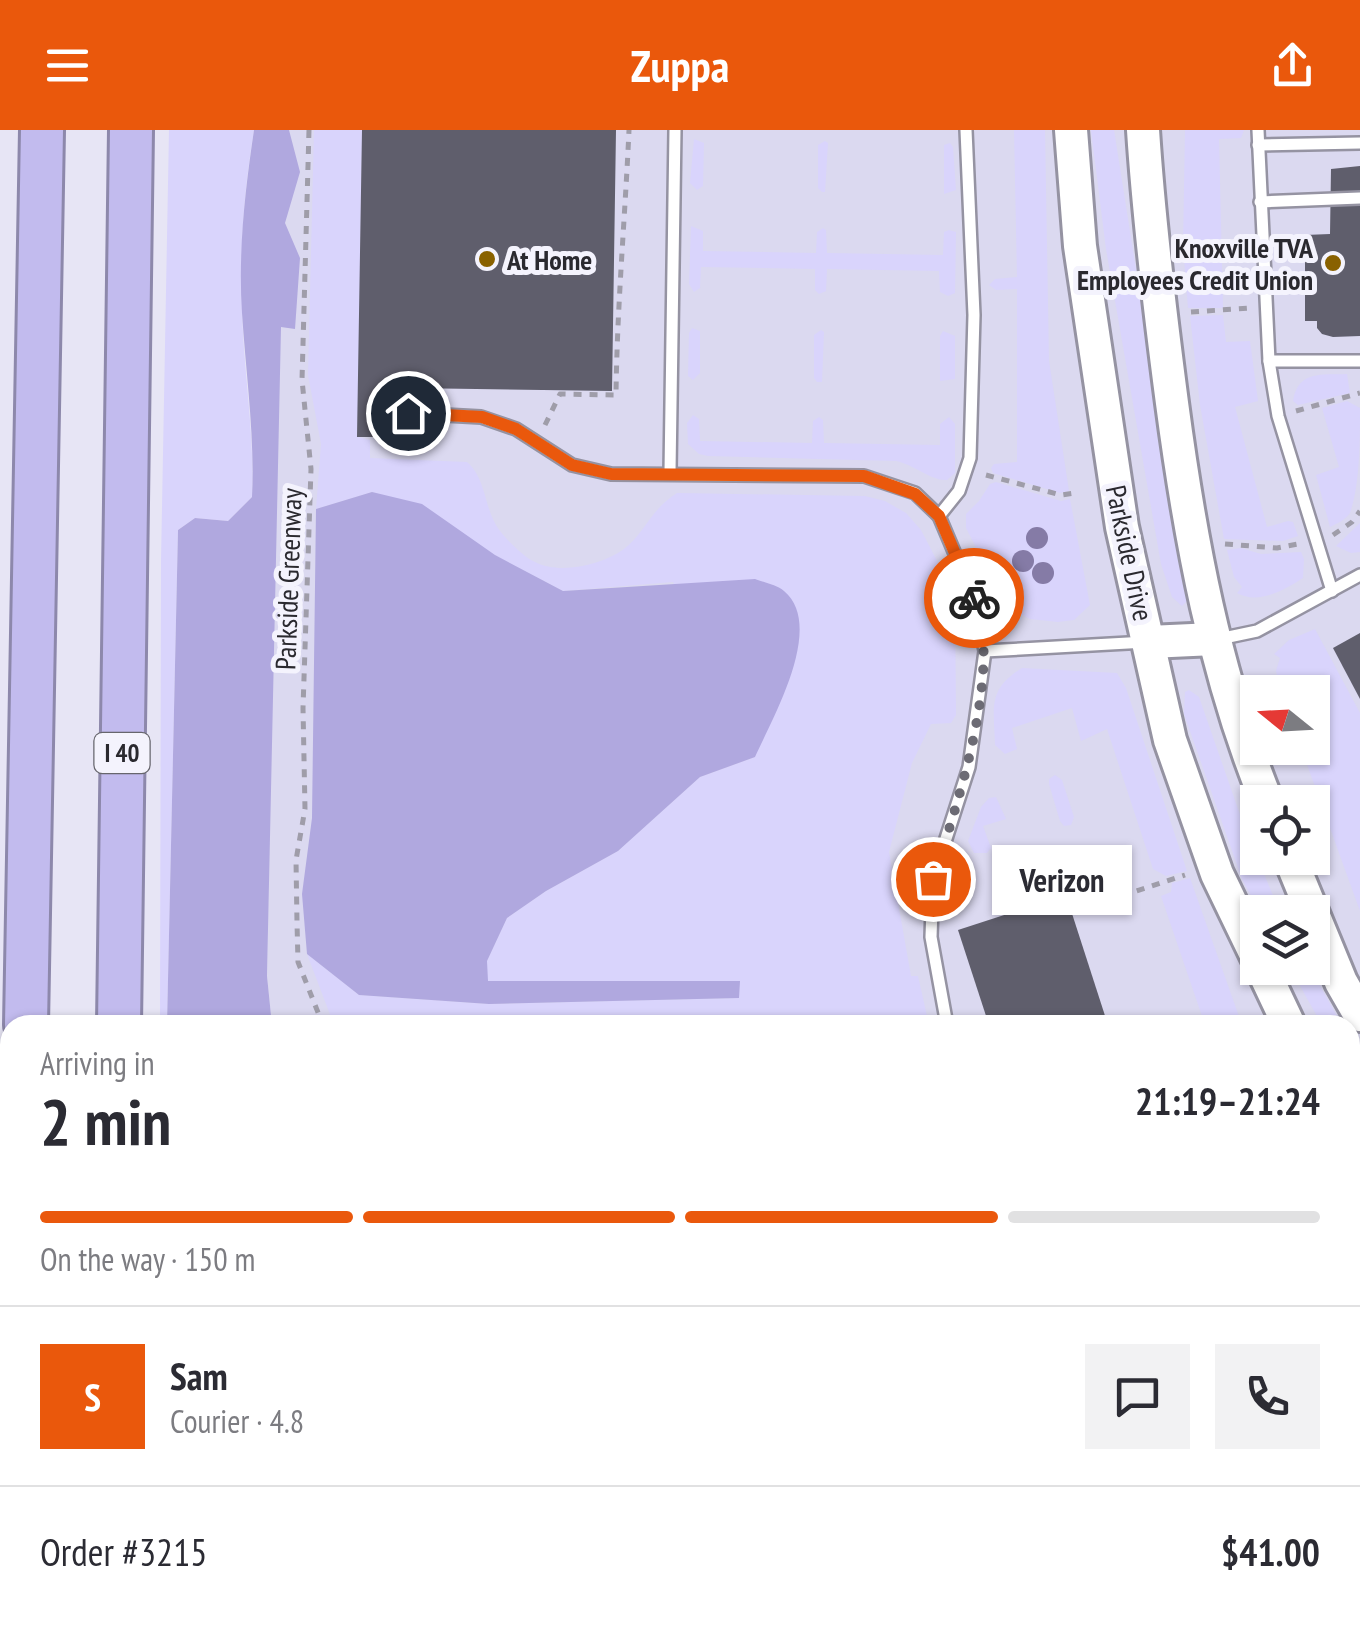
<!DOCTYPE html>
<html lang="en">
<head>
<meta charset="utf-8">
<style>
  :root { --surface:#fff; --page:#f2f2f3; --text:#2b2b33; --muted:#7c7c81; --line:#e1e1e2; --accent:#ea580c }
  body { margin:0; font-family:"PT Sans Narrow",sans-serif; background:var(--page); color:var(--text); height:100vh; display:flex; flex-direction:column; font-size:38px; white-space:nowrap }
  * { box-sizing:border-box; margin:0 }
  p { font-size:32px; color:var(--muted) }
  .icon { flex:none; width:55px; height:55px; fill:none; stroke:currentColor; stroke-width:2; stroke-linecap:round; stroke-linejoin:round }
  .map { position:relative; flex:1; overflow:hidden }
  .details { position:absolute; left:0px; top:885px; width:1360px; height:620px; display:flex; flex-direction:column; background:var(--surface); border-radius:30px 30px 0 0; box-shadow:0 2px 8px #0004 }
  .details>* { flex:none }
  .needle { width:65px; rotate:288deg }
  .tools { position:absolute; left:1240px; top:545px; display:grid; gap:20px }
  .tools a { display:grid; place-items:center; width:90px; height:90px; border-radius:0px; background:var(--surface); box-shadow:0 2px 8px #0004; font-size:50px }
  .pin { position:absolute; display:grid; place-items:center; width:85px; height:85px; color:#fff; margin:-42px; border:5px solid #fff; border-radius:50%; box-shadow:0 2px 10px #0007 }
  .courier { position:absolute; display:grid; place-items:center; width:100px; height:100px; margin:-50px; border:8px solid #ea580c; border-radius:50%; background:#fff; color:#222; box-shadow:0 2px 12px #0007 }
  .bubble { position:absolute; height:70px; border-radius:0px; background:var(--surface); box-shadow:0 2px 8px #0004; font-size:32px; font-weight:600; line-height:70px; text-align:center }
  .overview em { font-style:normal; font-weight:600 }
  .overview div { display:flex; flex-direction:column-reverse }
  .overview { display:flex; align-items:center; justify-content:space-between; height:170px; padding:0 40px }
  h1 { font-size:65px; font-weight:600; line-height:75px }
  .bar { display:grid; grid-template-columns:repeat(4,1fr); gap:15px 10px; align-content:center; height:120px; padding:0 40px }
  .bar i { height:12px; border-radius:8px; background:var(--line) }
  .bar .on { background:var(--accent) }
  .bar p { grid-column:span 4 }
  .line { display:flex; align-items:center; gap:25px; padding:0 40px; border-top:2px solid var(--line) }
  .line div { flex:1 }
  .round { display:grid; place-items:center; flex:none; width:105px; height:105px; border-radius:0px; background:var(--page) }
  header { display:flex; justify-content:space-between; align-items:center; height:130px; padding:0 40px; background:var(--accent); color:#fff; font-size:45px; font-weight:600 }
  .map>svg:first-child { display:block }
  .built { fill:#dbd9f0; fill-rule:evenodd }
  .green { fill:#d9d4fc }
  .forest { fill:#b0a8df }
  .building { fill:#5f5e6c }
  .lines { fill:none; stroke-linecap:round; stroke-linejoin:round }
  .lane-casing { stroke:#9593a2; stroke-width:16 }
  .street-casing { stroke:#9593a2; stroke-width:28 }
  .secondary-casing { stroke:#9593a2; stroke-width:38 }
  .highway-casing { stroke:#8d88ab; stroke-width:48 }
  .path { stroke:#9f9da9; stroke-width:5; stroke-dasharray:8 8; stroke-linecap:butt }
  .lane { stroke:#fff; stroke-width:11 }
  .street { stroke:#fff; stroke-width:22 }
  .secondary { stroke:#fff; stroke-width:32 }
  .highway { stroke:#c2bbee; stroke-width:42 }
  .tree { fill:#857ba6 }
  .done { stroke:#6c6b74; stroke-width:10; stroke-dasharray:0 18 }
  .route { stroke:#ea580c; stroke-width:12 }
  .poi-dot { fill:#896100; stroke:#f4f3fd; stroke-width:4 }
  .labels { text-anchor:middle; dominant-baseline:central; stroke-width:10; stroke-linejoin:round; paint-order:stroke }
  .shield { fill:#f4f3fd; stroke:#67666d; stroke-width:2.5 }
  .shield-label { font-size:25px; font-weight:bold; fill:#2a292f }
  .poi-label { font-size:28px; font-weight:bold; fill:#2a292f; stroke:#f4f3fd; text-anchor:end }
  .street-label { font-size:28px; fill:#2a292f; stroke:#f4f3fd }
</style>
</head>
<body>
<header><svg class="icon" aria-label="menu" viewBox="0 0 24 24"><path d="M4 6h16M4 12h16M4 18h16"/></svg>Zuppa<svg class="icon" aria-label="share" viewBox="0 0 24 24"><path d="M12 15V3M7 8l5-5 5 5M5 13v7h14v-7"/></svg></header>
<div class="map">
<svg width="1360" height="1505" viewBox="0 0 1360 1505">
  <rect width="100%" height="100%" fill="#e7e5f5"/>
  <path class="built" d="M281 0H1360V1505H258V1495H1350V895H272L267 846ZM1258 562H1312V618H1258ZM1258 672H1312V728H1258ZM1258 782H1312V838H1258Z"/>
  <g class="green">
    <path d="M169 0H254C244 62 240 113 242 176 243 240 255 303 252 367L228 391 195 388 178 400 167 895H160L161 431Z"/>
    <path d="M314 0H362L358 307 370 310V328L467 332C487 349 484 381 500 401 507 410 524 427 535 432 560 445 602 435 624 419 645 403 650 380 677 363L865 366 885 371 906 383 921 400 948 452 955 471 956 585 951 593 931 594 912 633 889 722 911 846H918L929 895H334L307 824 359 865 489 874 739 868V851H487V831L507 788 546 761 618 721 700 647 755 627 673 452 563 461 372 362 316 379 321 314 308 245Z"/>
    <polygon points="1014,0 1045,0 1049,231 1069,361 1060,363 993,343 991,338 994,334 1017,332 1017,159 996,160 989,155 995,149 1017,147"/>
    <polygon points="1091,0 1114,0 1188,470 1182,476 1172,467 1161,434 1106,119"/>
    <polygon points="1185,0 1244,0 1241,8 1219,9 1223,178 1188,178 1183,116"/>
    <polygon points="694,9 704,13 703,56 697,60 690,53"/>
    <polygon points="825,11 828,13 825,62 822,62 818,58 818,15"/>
    <polygon points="950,13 953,17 956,60 944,64 944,15"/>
    <polygon points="691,96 703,101 703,121 816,123 817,102 823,98 826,100 827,123 943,125 944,102 949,100 956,102 955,163 948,166 940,162 939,141 827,139 826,161 819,164 815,160 815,139 701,137 700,158 694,162 689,154"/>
    <polygon points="1223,185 1226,212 1250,211 1258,271 1235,277 1267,397 1288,391 1293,392 1298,406 1283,411 1224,409 1200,275 1190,186"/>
    <polygon points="692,198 700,201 700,243 693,250 688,246 689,203"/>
    <polygon points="821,200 824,202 822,252 817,252 814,248 814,205"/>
    <polygon points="943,201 955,206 955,249 940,251 940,206"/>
    <path d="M1347 244 1350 263 1298 275 1293 271C1298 240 1322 245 1347 244Z"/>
    <path d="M1347 271 1360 278C1360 310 1360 355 1350 383 1345 390 1338 393 1330 397L1316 345 1339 337 1322 278Z"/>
    <path d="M693 285 699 289 700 311 812 313 813 291 819 287 823 290 824 313 940 315V294L949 287 955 294V343L947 350C931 351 915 335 896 331L708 326 699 324 688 314 687 293Z"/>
    <polygon points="996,352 1061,371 1070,369 1090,475 1074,490 1058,492 1030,489 1007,477 966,398 966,384 979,371 990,354"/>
    <polygon points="1360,393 1360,422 1351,423 1336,416"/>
    <path d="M1241 418 1261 424 1301 422 1304 429 1303 448C1285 460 1258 475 1237 463L1242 457 1234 447 1227 420Z"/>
    <polygon points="1315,499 1360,583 1360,781 1301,618 1312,618 1312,562 1281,562 1276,541 1280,528 1274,524 1289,510"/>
    <path d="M1022 538 1117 543 1126 558 1187 741 1166 746 1153 739 1107 599 1081 611 1072 578 1012 598 1017 619 1005 624 995 615C994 577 987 560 1022 538Z"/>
    <polygon points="1189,560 1199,567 1245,699 1280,782 1260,782 1242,749 1184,584 1185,562"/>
    <polygon points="1055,645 1062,650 1074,687 1071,695 1064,696 1060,691 1049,654 1049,649"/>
    <polygon points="996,667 1006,689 983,696 991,718 987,723 974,723 968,711 981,677 989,668"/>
    <polygon points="1190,748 1242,895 1205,895 1161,766 1171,762 1172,753"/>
    <polygon points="1290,838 1310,838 1342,895 1322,895"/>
    <polygon points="972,1495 1044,1495 1057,1505 973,1505"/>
  </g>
  <g class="forest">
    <path d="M254 0H289L300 42 285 93 300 128 295 199 281 197 267 846 272 895H167L178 400 195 388 228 391 252 367C255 306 246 245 242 183 238 121 245 61 254 0Z"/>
    <path d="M372 362 422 374 495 425 563 461 755 449C763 452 777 455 784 461 826 496 772 589 755 627L700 647 618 721 546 761 507 788 487 831 488 851H740L739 868 489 874 359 865 307 824 302 764 312 688 316 379Z"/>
    <rect x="160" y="1495" width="98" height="10"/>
  </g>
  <g class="building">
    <polygon points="362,0 616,0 612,261 409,258 408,307 357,307"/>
    <polygon points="1360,36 1360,206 1333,207 1322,204 1317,198 1317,191 1305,191 1305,105 1330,104 1331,39"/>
    <polygon points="1360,503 1360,569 1333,518"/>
    <polygon points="1066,765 1108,895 989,895 958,800"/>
    <polygon points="1360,1424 1360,1505 1337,1505 1328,1495 1350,1495 1350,1432"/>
    <polygon points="376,1495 451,1495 451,1505 375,1505"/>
  </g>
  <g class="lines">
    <g class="lane-casing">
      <g id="lane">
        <polyline points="1258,0 1269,231 1278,286 1332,461"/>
        <polyline points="1258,15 1360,13"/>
        <polyline points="1260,72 1360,68"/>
        <polyline points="1269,231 1360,231"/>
        <polyline points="408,283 481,287 516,299 572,335 611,344 864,346 915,363 939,386 977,476 985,521 969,637 933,749 931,807 947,895"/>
        <polyline points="670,342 675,0"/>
        <polyline points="939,386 959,361 970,328 974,185 966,0"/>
        <polyline points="1219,509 1257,501 1360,445"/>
        <polyline points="985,521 1146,512"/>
        <polyline points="1350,1330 1360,1323"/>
        <polyline points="505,1495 506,1505"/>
        <polyline points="1076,1495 1098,1505"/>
        <polyline points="318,1505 318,1495"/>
        <polyline points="592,1505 592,1495"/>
        <polyline points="1228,1505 1232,1495"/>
      </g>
    </g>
    <g class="street-casing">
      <g id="street">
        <polyline points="1350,1200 1360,1193"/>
        <polyline points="701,1495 703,1505"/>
        <polyline points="1117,1505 1121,1495"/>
      </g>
    </g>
    <g class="secondary-casing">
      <g id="secondary">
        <polyline points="1071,0 1080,116 1122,397 1170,610 1217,744 1258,829"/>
        <path d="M1143 0C1149 92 1160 182 1172 273 1190 409 1215 545 1267 672"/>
        <polyline points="1149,512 1214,509"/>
        <polyline points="1290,728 1341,852 1360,885"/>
        <polyline points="1262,838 1289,895"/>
        <polyline points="1350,1007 1360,1025"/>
      </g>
    </g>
    <g class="highway-casing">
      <g id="highway">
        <polyline points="26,895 42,0"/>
        <polyline points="119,895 131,0"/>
        <polyline points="114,1495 115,1505"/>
        <polyline points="17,1505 18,1495"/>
      </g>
    </g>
    <g class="path">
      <polyline points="309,0 302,250 311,339 303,578 305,679 296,730 297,793 298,832 323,895"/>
      <polyline points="1191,182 1250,178"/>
      <polyline points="1296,281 1360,263"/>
      <path d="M545 295 560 264 616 265C617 177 625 89 629 0"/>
      <polyline points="986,345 1061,365 1075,363"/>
      <polyline points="1333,405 1352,392 1360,381"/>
      <polyline points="1225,414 1277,418 1298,414"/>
      <polyline points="1076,781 1185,745"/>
      <polyline points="1350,1149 1360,1141"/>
      <polyline points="967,1495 968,1505"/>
    </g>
    <use href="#lane" class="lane"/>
    <use href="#street" class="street"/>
    <use href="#secondary" class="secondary"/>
    <use href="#highway" class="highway"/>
  </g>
  <g class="tree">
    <circle cx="1037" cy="408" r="11"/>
    <circle cx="1023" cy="431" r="11"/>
    <circle cx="1043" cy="443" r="11"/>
  </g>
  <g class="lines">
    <path class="done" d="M933 749C956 678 1004 539 974 468"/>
    <polyline class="route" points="408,283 482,287 516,299 572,335 611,344 864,346 915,364 939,386 974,468"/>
  </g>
  <g class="poi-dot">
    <circle cx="487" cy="129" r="10"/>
    <circle cx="1333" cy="133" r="10"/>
  </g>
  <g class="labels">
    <rect class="shield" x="94.5" y="603" width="55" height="40" rx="8"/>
    <g class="shield-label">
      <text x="122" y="623">I 40</text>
    </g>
    <g class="poi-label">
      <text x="1313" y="117">Knoxville TVA<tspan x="1313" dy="32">Employees Credit Union</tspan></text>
      <text x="507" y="129" text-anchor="start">At Home</text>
    </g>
    <g class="street-label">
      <text transform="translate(1130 423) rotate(78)">Parkside Drive</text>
      <text transform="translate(288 449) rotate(-88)">Parkside Greenway</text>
    </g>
  </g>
</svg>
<div class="tools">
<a><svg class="needle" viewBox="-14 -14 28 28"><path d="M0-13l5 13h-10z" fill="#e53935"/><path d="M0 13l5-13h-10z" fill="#7c7c81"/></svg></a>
<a><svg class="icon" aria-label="locate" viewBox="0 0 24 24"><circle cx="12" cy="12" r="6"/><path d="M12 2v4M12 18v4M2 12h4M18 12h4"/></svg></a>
<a><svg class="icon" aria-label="layers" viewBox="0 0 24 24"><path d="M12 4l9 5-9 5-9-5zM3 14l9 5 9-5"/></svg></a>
</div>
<div class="pin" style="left:933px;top:749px;background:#ea580c"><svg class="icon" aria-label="bag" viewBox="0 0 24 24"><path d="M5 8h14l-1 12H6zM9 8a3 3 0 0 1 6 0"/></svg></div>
<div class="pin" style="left:408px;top:283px;background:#1f2937"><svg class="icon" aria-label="home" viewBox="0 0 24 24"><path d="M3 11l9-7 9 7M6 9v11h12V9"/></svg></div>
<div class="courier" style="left:974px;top:468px"><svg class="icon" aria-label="bike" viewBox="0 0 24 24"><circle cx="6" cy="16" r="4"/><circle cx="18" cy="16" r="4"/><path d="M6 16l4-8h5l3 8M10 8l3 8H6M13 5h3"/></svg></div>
<div class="bubble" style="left:992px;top:715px;width:140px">Verizon</div>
<section class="details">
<div class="overview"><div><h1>2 min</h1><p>Arriving in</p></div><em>21:19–21:24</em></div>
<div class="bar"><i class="on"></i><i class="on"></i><i class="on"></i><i></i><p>On the way · 150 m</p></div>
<div class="line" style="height:180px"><b class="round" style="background:var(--accent);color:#fff">S</b><div><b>Sam</b><p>Courier · 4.8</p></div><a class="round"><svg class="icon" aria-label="chat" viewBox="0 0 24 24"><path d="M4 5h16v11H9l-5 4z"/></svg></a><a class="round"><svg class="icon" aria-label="phone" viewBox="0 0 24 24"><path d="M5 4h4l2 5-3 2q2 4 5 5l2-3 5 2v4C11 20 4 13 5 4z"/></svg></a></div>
<div class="line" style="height:130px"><div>Order #3215</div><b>$41.00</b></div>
</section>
</div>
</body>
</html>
